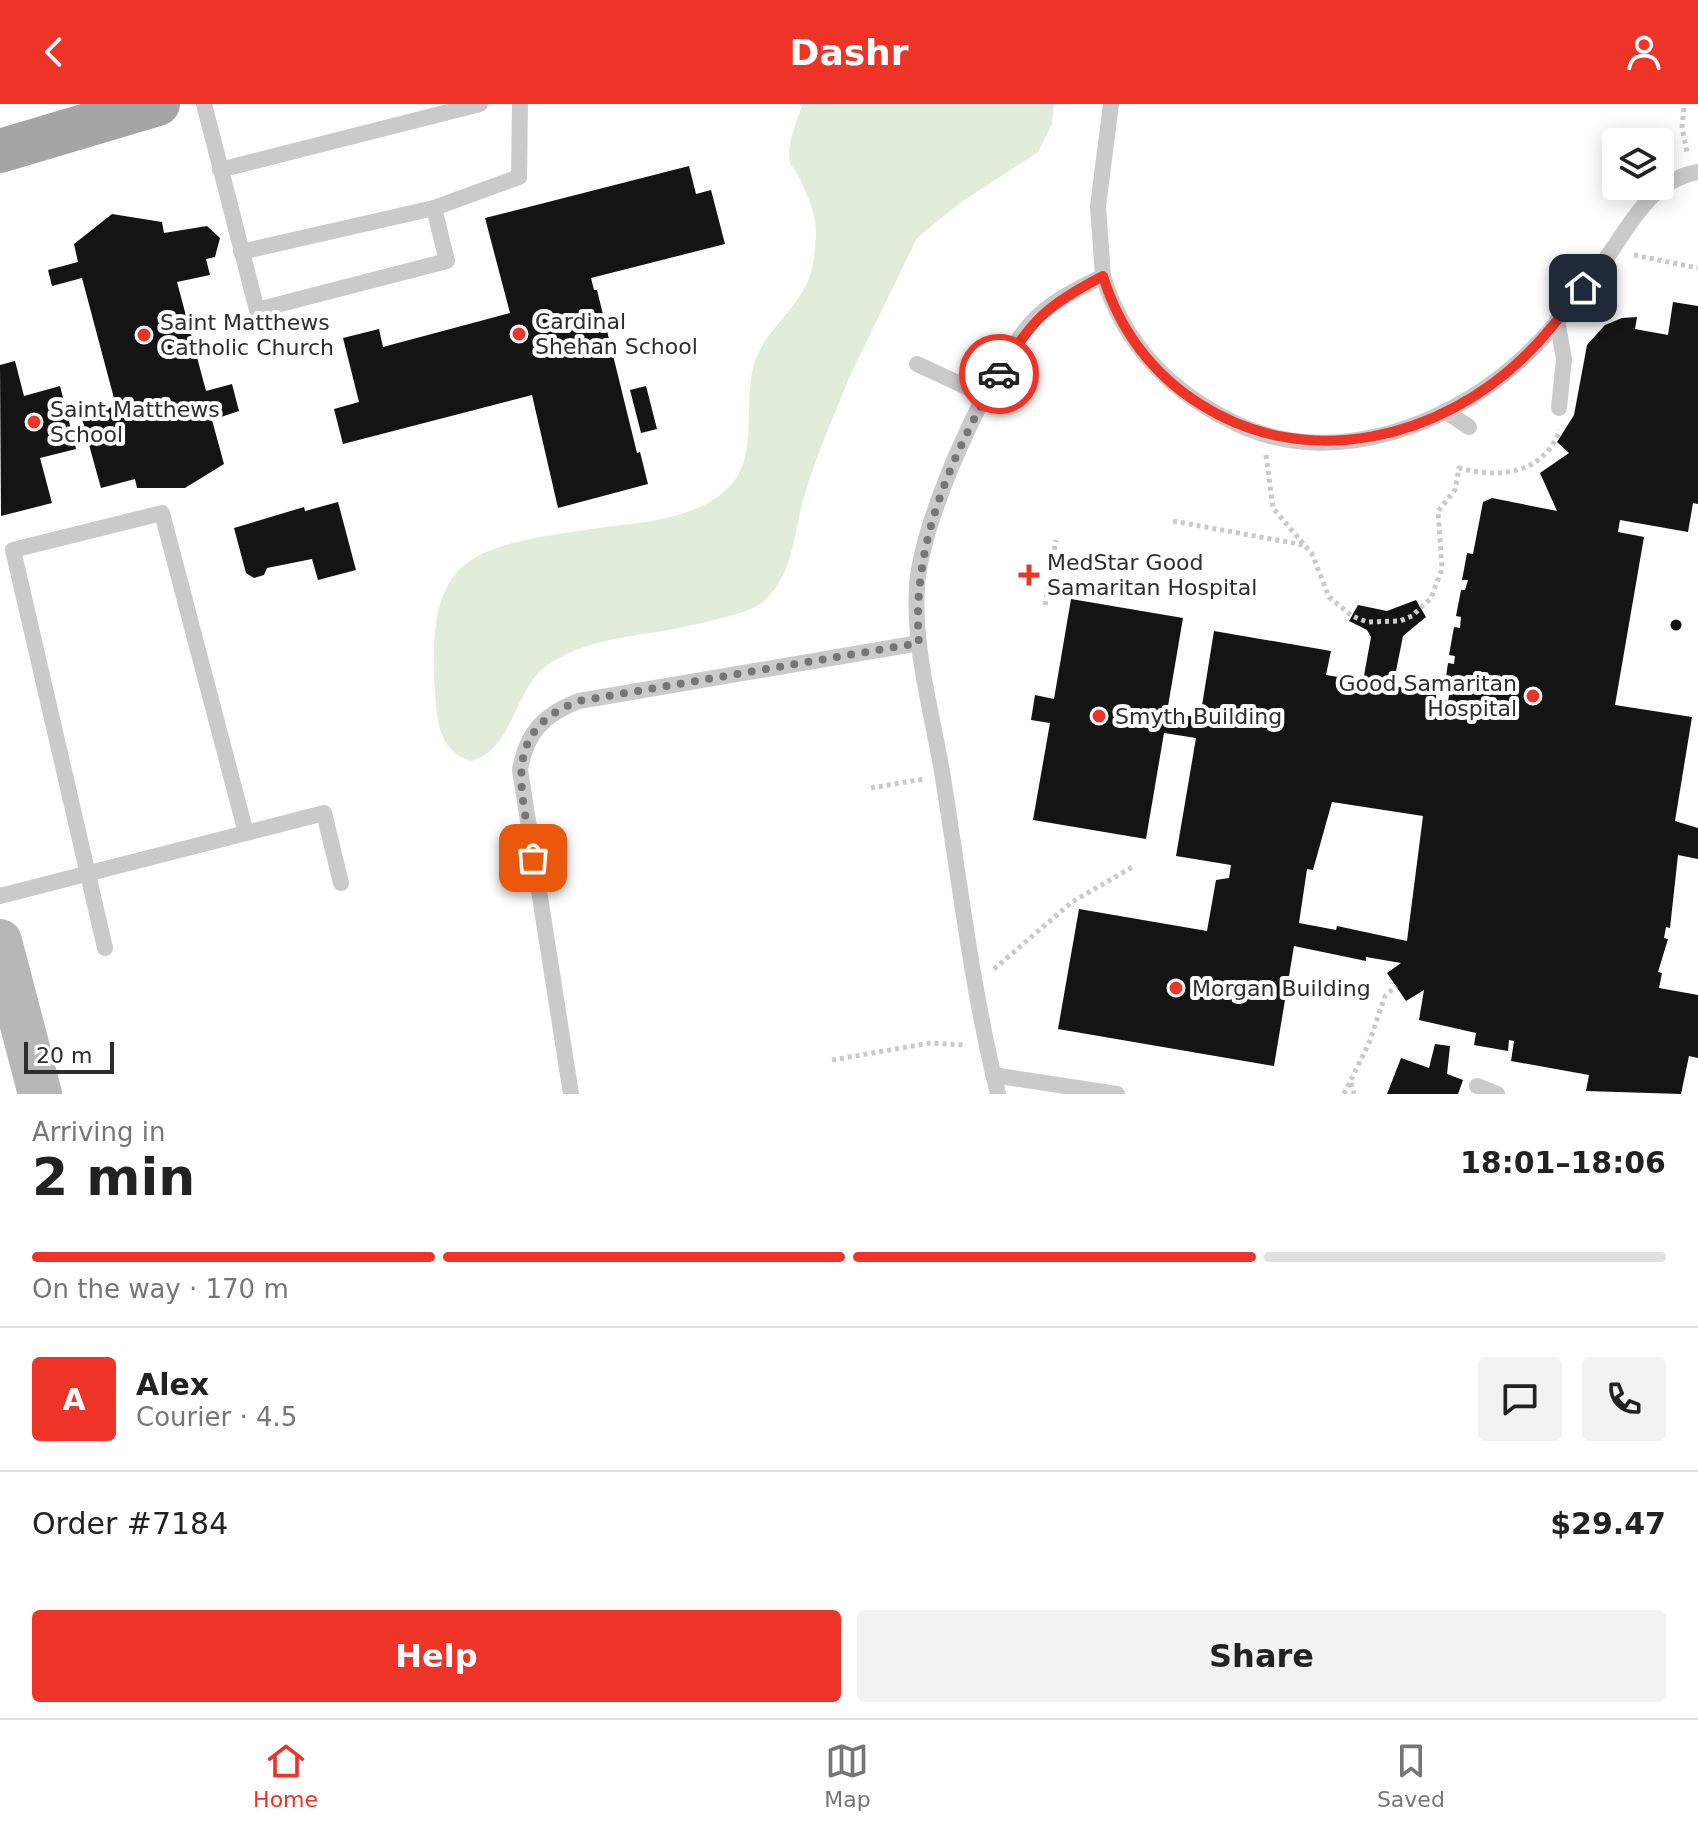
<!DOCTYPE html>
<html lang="en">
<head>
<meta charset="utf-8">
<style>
  :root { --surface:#fff; --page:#f2f2f2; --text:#222; --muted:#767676; --line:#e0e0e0; --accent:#ed3427 }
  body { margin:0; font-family:"DejaVu Sans",sans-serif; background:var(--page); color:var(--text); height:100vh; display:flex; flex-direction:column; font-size:30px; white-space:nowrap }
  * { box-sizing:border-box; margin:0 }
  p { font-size:26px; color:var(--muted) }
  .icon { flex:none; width:44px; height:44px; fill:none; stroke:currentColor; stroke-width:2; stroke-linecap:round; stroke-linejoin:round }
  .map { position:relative; height:990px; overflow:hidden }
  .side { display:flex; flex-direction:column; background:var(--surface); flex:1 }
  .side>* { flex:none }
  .controls { position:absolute; left:1602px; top:24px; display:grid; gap:16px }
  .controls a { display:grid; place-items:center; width:72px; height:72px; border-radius:8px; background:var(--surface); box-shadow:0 4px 20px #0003; font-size:40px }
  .scale { position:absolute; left:24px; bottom:20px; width:90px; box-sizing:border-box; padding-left:8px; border:4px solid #2d2d2d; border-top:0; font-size:22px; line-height:28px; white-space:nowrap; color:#2d2d2d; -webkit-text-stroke:6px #fff; paint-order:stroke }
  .pin { position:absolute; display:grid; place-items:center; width:68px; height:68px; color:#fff; margin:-34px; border-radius:16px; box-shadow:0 4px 12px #0006 }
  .courier { position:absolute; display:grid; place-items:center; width:80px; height:80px; margin:-40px; border:6px solid #ed3427; border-radius:50%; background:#fff; color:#222; box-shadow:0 2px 10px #0007 }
  .head em { font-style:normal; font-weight:800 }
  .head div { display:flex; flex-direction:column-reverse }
  .head { display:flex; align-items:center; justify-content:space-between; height:136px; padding:0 32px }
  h1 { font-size:52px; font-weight:800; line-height:60px }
  .bar { display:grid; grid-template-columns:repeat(4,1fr); gap:12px 8px; align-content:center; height:96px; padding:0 32px }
  .bar i { height:10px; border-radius:6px; background:var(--line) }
  .bar .selected { background:var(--accent) }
  .bar p { grid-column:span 4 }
  .line { display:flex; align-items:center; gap:20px; padding:0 32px; border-top:2px solid var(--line) }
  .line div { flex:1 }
  .round { display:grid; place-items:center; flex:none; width:84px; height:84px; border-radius:8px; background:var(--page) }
  .action { display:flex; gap:16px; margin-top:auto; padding:16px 32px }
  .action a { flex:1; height:92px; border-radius:8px; background:var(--accent); color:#fff; font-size:32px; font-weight:800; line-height:92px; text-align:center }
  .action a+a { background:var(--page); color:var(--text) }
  header { display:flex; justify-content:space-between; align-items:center; height:104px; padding:0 32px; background:var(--accent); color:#fff; font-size:36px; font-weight:800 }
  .menu { display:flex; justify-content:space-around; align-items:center; height:112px; border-top:2px solid var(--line); background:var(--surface); font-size:22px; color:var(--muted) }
  .menu a { display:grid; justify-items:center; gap:4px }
  .menu .selected { color:var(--accent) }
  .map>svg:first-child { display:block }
  .green { fill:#e1ecda }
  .building { fill:#141414; fill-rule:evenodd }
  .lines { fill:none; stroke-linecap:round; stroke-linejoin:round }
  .path { stroke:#cacaca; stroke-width:5; stroke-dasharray:4 4; stroke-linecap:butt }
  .lane { stroke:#cacaca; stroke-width:16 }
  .secondary { stroke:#b7b7b7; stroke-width:44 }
  .primary { stroke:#a5a5a5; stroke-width:44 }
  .done { stroke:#767676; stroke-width:8; stroke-dasharray:0 14.4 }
  .route { stroke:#ed3427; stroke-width:10 }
  .poi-dot { fill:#ed3427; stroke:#fff; stroke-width:3 }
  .labels { text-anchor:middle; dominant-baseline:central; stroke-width:8; stroke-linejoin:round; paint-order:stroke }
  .poi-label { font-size:22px; fill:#2d2d2d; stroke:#fff; text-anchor:start }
</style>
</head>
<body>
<header><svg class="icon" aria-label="back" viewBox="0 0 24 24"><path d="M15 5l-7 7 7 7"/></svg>Dashr<svg class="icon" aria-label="person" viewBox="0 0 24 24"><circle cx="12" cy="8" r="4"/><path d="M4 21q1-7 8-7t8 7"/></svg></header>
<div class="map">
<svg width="1698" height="990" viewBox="0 0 1698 990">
  <rect width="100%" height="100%" fill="#fff"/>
  <path class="green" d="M803 0H1054L1052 20 1038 48 960 99 917 134 849 274C834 312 816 352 804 393 793 430 794 471 763 498 750 509 707 518 688 522 640 533 592 532 549 560 513 583 516 644 471 657 444 649 438 626 436 601 423 445 469 443 605 423 628 420 648 419 671 413 696 406 722 396 737 373 756 342 744 295 754 260 764 227 798 205 809 174 814 161 815 145 816 132 817 111 806 87 797 69 795 65 791 63 790 59 786 44 797 14 803 0Z"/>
  <g class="building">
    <polygon points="689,62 696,90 711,86 725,140 591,174 594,186 597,186 637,349 640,348 648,380 558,404 532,291 343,340 334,305 359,298 343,234 379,225 383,243 510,209 485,114"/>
    <polygon points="112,110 162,118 164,129 207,122 220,134 215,153 206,155 210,171 177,178 206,287 232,280 239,307 212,316 224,360 185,384 137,384 135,375 101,384 81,312 116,302 82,174 52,182 48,166 78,158 74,140"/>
    <path d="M1673 198 1698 202V400L1693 399 1688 428 1620 416 1618 428 1644 433 1615 601 1692 613 1675 717 1698 724V755L1678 751 1670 824 1666 823 1664 834 1668 835 1658 868 1662 869 1659 884 1698 891V954L1689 952 1681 990 1586 987 1589 971 1511 957 1514 937 1509 936 1508 947 1474 941 1476 929 1419 916 1424 886 1406 897 1387 869 1401 859 1366 853V857L1294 842 1274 962 1058 925 1079 805 1207 827 1216 776 1229 774 1231 761 1176 752 1196 634 1164 629 1146 735 1033 716 1050 619 1031 616 1035 591 1054 595 1071 495 1183 514 1167 608 1200 614 1214 527 1331 547 1326 571 1363 577 1371 533 1367 526 1349 517 1358 501 1387 507 1416 496 1426 513 1403 532 1393 582 1436 589V594L1448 597 1450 587H1444L1448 559 1454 560 1455 552 1449 551 1454 523 1460 524 1461 513 1456 512 1461 486H1465L1468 476H1462L1467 449 1473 450 1483 398 1492 394 1557 407 1540 369 1569 349 1557 338 1574 311 1587 241 1605 221 1622 214 1637 213 1635 225 1668 231ZM1332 698 1423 712 1407 837 1337 822 1336 826 1299 819 1307 765 1313 766Z"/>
    <polygon points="15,257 24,292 60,282 76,345 40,354 52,399 1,412 0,261"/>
    <polygon points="646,282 657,325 641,329 630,286"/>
    <polygon points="338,398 356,466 318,476 312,455 267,464 264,471 254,474 246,469 234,424 304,403 305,407"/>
    <circle cx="1676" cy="521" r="5.5"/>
    <polygon points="1435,940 1450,942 1447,970 1463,976 1458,990 1387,990 1401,954 1429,964"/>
  </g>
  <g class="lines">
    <g class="path">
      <polyline points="1684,4 1682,23 1687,48"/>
      <polyline points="1634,151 1698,164"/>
      <path d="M1266 351 1273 404 1312 450 1329 493 1352 512 1367 518 1400 517 1412 512 1431 494 1442 465 1438 407 1455 386 1459 364C1500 375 1543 370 1560 326"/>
      <polyline points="1173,417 1304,441"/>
      <polyline points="1045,501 1056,436"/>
      <polyline points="871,684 924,675"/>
      <polyline points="994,865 1072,798 1134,762"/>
      <polyline points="832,956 930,939 965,941"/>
      <polyline points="1351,979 1354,990"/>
      <polyline points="1344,990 1369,939 1385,892 1396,882"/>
    </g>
    <g class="lane">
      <polyline points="204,0 257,206 447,157 434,104"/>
      <polyline points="220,66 480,0"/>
      <polyline points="241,148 434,104 519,73 520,0"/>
      <path d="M1103 172C1124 241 1172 289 1237 320 1334 366 1453 321 1527 250 1553 226 1575 195 1597 167 1627 129 1646 77 1698 68"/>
      <polyline points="1557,216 1564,255 1559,304"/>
      <polyline points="917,260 986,292"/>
      <polyline points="1445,307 1469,323"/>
      <polyline points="246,729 324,709 341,779"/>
      <polyline points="0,792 246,729 162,409 13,446 105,844"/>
      <polyline points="993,971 1117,990"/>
      <polyline points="1477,982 1497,990"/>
      <path d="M571 990 520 666C526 629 544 610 579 597L919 539"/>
      <path d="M998 990C972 886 960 779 943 674 933 611 913 547 917 482 921 416 988 268 1032 218 1051 197 1078 185 1103 172L1098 102 1111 0"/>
    </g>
    <polyline class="secondary" points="0,837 40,990"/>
    <polyline class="primary" points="0,47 158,0"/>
  </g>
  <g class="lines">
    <path class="done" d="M533 754C522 687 499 627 579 597L919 539C911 442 951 352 999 270"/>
    <path class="route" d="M999 270C1031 216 1047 201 1103 172 1119 225 1152 270 1200 300 1306 368 1441 336 1528 249 1548 229 1566 206 1583 184"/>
  </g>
  <g class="poi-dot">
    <circle cx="519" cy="230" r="8"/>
    <circle cx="144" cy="231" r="8"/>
    <circle cx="34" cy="318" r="8"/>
    <path d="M1025 459h8v8h8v8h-8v8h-8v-8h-8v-8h8z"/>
    <circle cx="1533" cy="592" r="8"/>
    <circle cx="1099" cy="612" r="8"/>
    <circle cx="1176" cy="884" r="8"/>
  </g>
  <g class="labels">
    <g class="poi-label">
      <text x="535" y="217">Cardinal<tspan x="535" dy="25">Shehan School</tspan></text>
      <text x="160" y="218">Saint Matthews<tspan x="160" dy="25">Catholic Church</tspan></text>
      <text x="50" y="305">Saint Matthews<tspan x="50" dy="25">School</tspan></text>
      <text x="1047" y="458">MedStar Good<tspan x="1047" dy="25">Samaritan Hospital</tspan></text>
      <text x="1517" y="579" text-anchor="end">Good Samaritan<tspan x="1517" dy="25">Hospital</tspan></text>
      <text x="1115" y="612">Smyth Building</text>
      <text x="1192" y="884">Morgan Building</text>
    </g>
  </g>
</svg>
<div class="controls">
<a><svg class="icon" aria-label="layers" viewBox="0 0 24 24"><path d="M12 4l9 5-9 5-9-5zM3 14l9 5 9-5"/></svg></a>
</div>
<div class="scale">20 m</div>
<div class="pin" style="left:533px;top:754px;background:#ea580c"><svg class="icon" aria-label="bag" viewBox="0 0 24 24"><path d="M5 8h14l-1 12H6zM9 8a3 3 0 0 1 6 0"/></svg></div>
<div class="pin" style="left:1583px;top:184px;background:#1f2937"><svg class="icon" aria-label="home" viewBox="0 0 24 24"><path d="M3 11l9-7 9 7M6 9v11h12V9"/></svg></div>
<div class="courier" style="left:999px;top:270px"><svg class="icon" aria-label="car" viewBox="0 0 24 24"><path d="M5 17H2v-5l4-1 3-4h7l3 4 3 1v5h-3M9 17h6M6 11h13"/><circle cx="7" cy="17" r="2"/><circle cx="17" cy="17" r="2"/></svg></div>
</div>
<section class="side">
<div class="head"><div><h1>2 min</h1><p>Arriving in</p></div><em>18:01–18:06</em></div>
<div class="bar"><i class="selected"></i><i class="selected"></i><i class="selected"></i><i></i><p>On the way · 170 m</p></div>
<div class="line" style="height:144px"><b class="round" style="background:var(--accent);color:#fff">A</b><div><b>Alex</b><p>Courier · 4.5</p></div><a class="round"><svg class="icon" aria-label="chat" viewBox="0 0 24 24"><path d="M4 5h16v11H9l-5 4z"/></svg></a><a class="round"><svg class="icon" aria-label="phone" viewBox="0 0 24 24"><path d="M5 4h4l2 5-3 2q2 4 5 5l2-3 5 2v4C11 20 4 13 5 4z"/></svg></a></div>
<div class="line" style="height:104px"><div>Order #7184</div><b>$29.47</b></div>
<div class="action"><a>Help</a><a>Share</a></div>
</section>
<nav class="menu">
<a class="selected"><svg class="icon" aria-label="home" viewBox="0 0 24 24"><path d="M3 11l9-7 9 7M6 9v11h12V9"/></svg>Home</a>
<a><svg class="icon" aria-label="map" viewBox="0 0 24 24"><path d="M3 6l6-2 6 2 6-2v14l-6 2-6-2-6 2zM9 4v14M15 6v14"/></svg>Map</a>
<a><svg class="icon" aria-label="saved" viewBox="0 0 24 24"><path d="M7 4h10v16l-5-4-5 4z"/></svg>Saved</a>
</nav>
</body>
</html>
